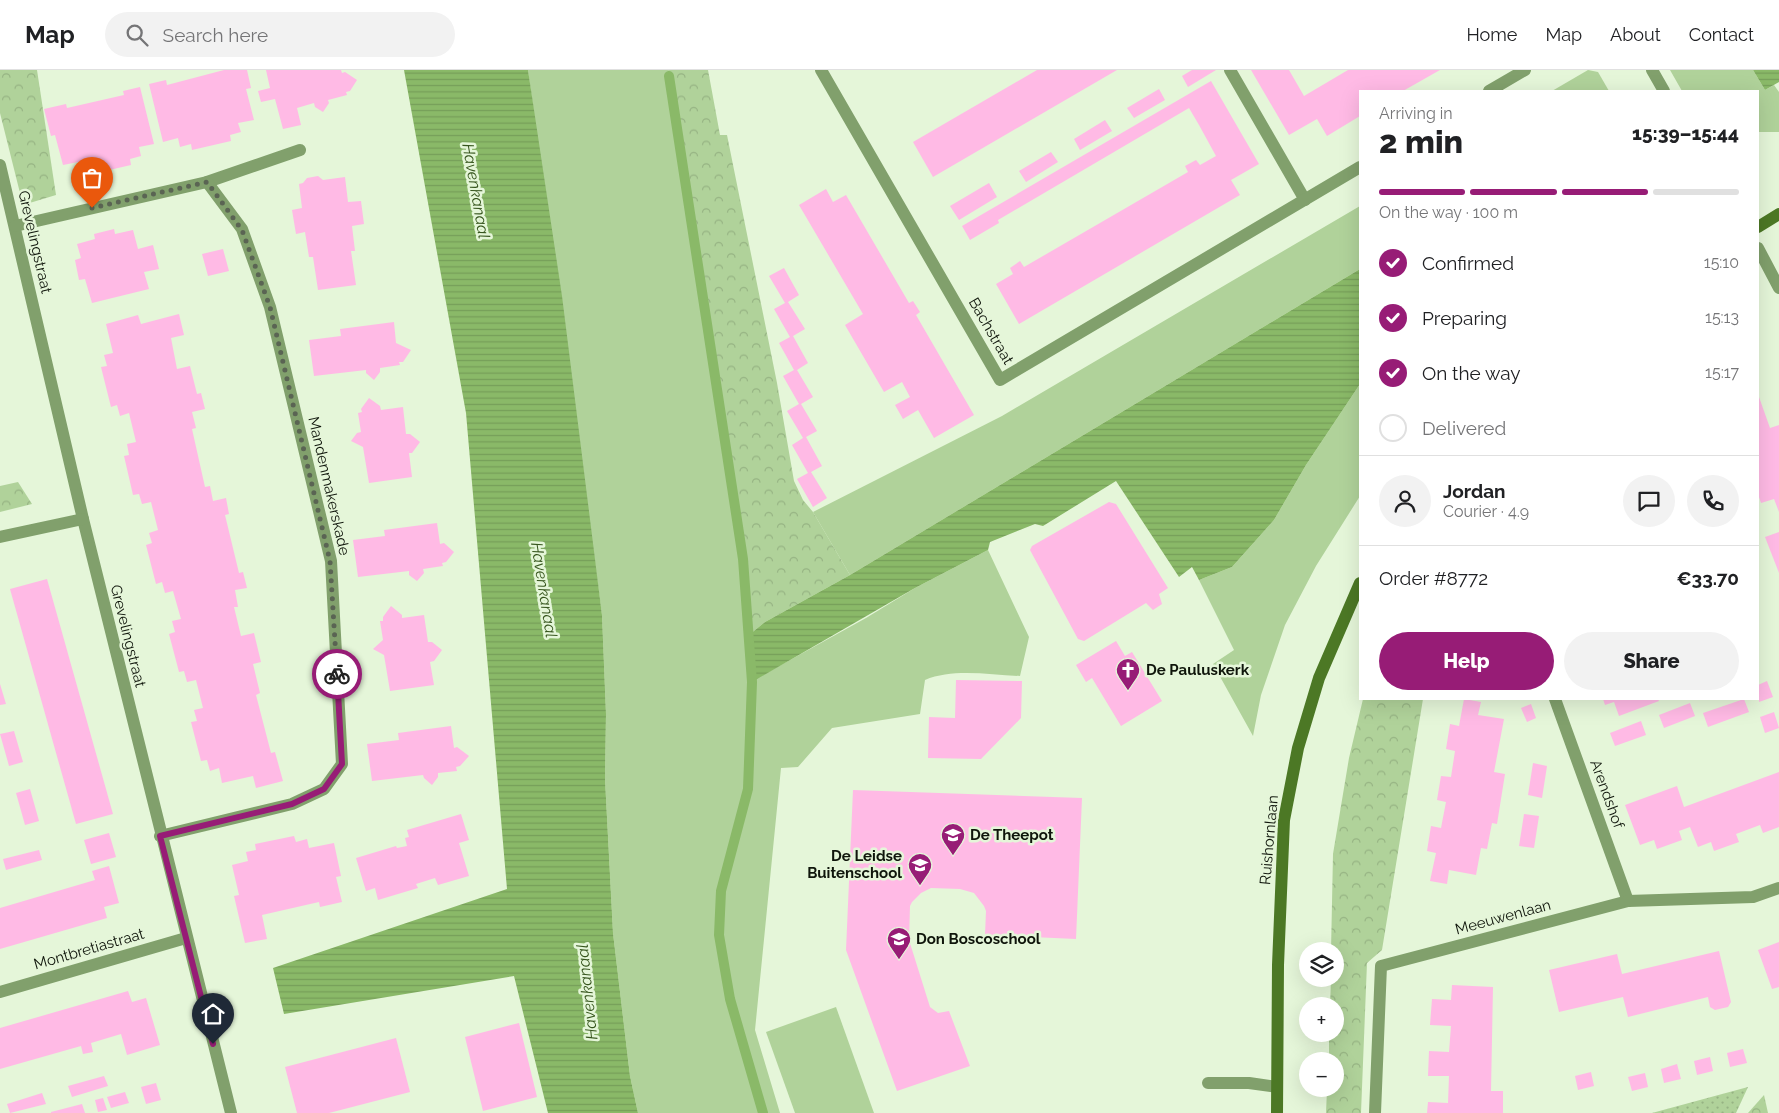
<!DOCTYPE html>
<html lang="en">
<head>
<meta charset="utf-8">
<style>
  :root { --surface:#fff; --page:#f2f2f2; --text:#202124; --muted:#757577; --line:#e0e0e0; --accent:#971c76 }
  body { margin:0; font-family:Raleway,sans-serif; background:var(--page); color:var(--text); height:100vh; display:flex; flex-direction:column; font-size:19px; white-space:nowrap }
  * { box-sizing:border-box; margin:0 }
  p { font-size:16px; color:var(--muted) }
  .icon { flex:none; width:28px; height:28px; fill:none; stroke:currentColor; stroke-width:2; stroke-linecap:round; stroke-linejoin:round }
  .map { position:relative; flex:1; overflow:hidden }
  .sheet { position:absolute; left:1359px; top:20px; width:400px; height:610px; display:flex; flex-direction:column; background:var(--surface); border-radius:0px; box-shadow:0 5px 20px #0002 }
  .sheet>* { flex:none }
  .controls { position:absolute; left:1299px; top:872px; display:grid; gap:10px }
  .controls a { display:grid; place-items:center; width:45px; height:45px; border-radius:50%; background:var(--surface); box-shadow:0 5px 20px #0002; font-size:25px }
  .pin { position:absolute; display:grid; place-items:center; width:42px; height:42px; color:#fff; margin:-51px -21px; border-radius:50% 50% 50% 0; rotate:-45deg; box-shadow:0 0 5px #0007 }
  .pin .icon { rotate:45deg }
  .courier { position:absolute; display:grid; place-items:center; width:50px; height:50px; margin:-25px; border:4px solid #971c76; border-radius:50%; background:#fff; color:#222; box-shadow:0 1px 6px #0007 }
  .summary em { font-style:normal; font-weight:800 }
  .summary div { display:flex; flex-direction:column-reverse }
  .summary { display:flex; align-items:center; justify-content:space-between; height:85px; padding:0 20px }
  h1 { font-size:32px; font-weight:800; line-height:38px }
  .bar { display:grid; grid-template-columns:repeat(4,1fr); gap:8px 5px; align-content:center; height:60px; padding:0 20px }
  .bar i { height:6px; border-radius:4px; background:var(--line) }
  .bar .selected { background:var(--accent) }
  .bar p { grid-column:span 4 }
  .line { display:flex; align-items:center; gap:12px; padding:0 20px; border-top:1px solid var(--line) }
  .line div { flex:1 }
  .round { display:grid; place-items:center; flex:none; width:52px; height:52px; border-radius:26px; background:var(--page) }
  ol { padding:0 20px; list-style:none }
  li { display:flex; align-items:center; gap:15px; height:55px }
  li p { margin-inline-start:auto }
  li .icon { padding:5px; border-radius:50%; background:var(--accent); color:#fff; stroke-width:4 }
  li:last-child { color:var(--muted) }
  li i { width:28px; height:28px; border:2px solid var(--line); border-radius:50% }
  .button { display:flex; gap:10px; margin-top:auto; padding:10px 20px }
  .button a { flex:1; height:58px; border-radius:30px; background:var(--accent); color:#fff; font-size:20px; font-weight:800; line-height:58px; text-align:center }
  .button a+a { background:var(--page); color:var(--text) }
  header { display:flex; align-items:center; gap:30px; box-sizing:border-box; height:70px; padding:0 25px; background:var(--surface); border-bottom:1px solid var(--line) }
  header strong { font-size:24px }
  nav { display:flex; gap:28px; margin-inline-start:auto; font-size:18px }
  .search { width:350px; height:45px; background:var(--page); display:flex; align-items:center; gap:12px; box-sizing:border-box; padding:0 18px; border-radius:28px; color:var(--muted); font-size:19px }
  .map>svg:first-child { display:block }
  .grass { fill:#b0d29a }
  .forest { fill:url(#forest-crowns) }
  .park { fill:url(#park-dots) }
  .water { fill:url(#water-rules) }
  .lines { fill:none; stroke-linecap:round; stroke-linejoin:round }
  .stream { stroke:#8ab968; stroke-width:10 }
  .building { fill:#ffbae5 }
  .service { stroke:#81a06c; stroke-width:12 }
  .minor { stroke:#81a06c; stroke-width:12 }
  .secondary { stroke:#4c7825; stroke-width:12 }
  .done { stroke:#5a6453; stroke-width:5; stroke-dasharray:0 9 }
  .route { stroke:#971c76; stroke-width:6 }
  .labels { text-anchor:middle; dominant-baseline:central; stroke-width:5; stroke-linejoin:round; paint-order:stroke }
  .street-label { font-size:15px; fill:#0f150b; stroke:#e5f6d9 }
  .poi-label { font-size:15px; font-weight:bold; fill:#0f150b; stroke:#e5f6d9; text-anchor:start }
  .water-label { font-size:16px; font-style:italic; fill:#36551d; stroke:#e5f6d9 }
</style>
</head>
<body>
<header>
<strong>Map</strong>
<div class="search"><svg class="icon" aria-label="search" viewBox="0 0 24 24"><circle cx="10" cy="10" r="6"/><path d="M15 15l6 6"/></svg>Search here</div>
<nav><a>Home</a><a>Map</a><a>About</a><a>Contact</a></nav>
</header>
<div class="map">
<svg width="1779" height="1043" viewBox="0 0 1779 1043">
  <defs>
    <pattern id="forest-crowns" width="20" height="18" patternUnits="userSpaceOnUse" patternTransform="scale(1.25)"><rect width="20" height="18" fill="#b0d29a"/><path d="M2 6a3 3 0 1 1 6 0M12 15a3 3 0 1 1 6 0" fill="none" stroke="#96b383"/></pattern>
    <pattern id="park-dots" width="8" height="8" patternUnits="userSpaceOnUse" patternTransform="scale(1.25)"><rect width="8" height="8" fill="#b0d29a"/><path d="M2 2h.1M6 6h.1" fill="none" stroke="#96b383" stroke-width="1.8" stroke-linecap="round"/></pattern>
    <pattern id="water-rules" width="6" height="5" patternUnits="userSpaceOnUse" patternTransform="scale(1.25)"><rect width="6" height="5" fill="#8ab968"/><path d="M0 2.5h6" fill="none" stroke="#769e59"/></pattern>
  </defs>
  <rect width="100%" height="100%" fill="#e5f6d9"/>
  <g class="grass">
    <path d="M528 0H668L743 489 752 611 866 548 915 518 988 480 1029 567 1020 606C990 605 953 598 925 610L920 644 832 658 798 697 781 698 755 960 780 1043H638L630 1006 613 863 605 709 606 644 602 545Z"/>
    <polygon points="1588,0 1598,2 1609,21 1552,21"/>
    <polygon points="1670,0 1753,0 1765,20 1774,15 1779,22 1779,62 1758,62 1758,21 1682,21"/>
    <polygon points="1360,136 1360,199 850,505 813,442 1002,346"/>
    <polygon points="1360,314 1360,426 1316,496 1285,555 1261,625 1253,666 1213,594 1234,580 1199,510 1232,497 1274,450 1306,395"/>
    <polygon points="836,937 874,1043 795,1043 766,962"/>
  </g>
  <g class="forest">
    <polygon points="0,0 37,0 56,125 23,135 0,43"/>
    <polygon points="668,0 708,0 720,65 727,65 777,313 794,411 803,430 813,442 850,505 765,552 749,565 743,489"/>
    <polygon points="18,412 32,434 0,442 0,416"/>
    <polygon points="1363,629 1423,629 1382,880 1367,893 1361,1043 1326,1043 1327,1019 1335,1019 1335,991 1329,991 1329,964 1335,964 1335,936 1330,936 1331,909 1335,909 1335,881 1331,881 1333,784 1349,688"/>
    <polygon points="1764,1025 1768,1043 1748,1043"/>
  </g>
  <polygon class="park" points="1748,1017 1736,1043 1652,1043"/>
  <g class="water">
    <polygon points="404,0 528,0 562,226 602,545 606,644 605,709 613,863 630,1006 638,1043 548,1043 514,906 284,944 273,898 507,819 466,343"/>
    <polygon points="1753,0 1779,0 1779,12 1765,20"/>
    <polygon points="1360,199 1360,314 1306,395 1274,450 1232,497 1199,510 1192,497 1179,507 1116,411 1043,456 1035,454 990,472 988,480 915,518 752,612 749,565 765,552 850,505"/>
  </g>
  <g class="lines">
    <polyline class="stream" points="669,6 743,489 752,612 748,719 721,821 719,865 730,929 763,1043"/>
  </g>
  <g class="building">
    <polygon points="224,0 247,0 251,18 246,19 254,50 238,53 241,62 230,65 231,71 192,80 191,74 180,77 178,68 163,72 149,14 166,10 167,15"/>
    <polygon points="266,0 341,0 342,3 345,2 357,10 350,21 346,22 347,25 328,30 329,33 323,42 315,37 314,33 297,38 301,55 283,59 275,29 261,32 258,21 270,18"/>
    <polygon points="1037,0 1117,0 933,107 913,72"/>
    <polygon points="1192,0 1216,0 1188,17 1182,6"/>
    <polygon points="1251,0 1289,0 1304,26 1348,0 1440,0 1403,21 1360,21 1360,46 1327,66 1317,49 1289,65"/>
    <polygon points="1211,11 1259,94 1231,110 1240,125 1019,254 996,214 1013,204 1010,198 1020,191 1024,197 1188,102 1185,96 1196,90 1200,95 1216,86 1199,55 1189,38 998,150 999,153 970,170 962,156"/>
    <polygon points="140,17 154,74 139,77 141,86 130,89 131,95 92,104 91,98 80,101 78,92 63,95 55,65 51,66 44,39 66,34 67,38 124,25 123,21"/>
    <polygon points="1159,19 1165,30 1134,48 1127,38"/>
    <polygon points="1105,50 1112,61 1080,80 1074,69"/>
    <polygon points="1051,82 1058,92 1026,112 1019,101"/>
    <polygon points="318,106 323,110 345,107 348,132 361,131 364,154 352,156 355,181 351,181 356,215 318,220 313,187 309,187 305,162 296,164 292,140 302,138 299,114 303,113 307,108"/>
    <polygon points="989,113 997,127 959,150 950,136"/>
    <polygon points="826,119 833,132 846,125 909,233 913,231 920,242 916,245 974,345 934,368 918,340 903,349 895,335 910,327 902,312 884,322 845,255 863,244 799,135"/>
    <polygon points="114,159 115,164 133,160 138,179 153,175 159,199 144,202 149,219 92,233 85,209 79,210 75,190 81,188 77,174 95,169 94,164"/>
    <polygon points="223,179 229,201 208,206 202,184"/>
    <polygon points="784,198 799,225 788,232 805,259 793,266 808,293 797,300 813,327 801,334 817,361 806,367 822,396 811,402 827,428 813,437 797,409 808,403 792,375 803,368 787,341 799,334 783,306 794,300 779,273 790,267 774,239 785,233 769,206"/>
    <polygon points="179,244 184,265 171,268 177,299 190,296 197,324 201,323 205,339 192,342 196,358 192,359 205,417 210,416 213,431 226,428 229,444 225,445 239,503 243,502 247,518 235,520 238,537 234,537 241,566 254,563 261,592 253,594 260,623 256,625 271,683 275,682 283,711 256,718 253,706 222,713 219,698 210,701 207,690 201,691 191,652 197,651 194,640 203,638 196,610 187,612 184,601 179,602 169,564 175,562 172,551 181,549 173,521 165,523 162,512 156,514 146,475 152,473 149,463 158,460 151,432 142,434 139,424 133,425 124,386 129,385 127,374 136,372 129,343 120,346 117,335 111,337 101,297 107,296 104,285 113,283 106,254 138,245 141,254"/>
    <polygon points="394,252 396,273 411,280 403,292 399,292 400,295 380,298 380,302 374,310 366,303 366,300 314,306 309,270 341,266 340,259"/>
    <polygon points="1759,327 1770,358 1779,355 1779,442 1774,429 1761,433 1758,424"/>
    <polygon points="369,328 380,336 381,340 403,337 406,364 410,364 420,372 412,383 409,383 412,407 369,413 363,377 351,371 357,363 361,362 358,343 362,342 361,339"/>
    <polygon points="1109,432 1116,434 1168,518 1159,524 1162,534 1153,540 1146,533 1084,571 1078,569 1030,480 1032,476"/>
    <polygon points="437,453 440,474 444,473 454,482 446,492 442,493 443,496 423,499 424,503 417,511 409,505 409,501 358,507 353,470 385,466 384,460"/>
    <polygon points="1779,462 1779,503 1765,467"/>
    <polygon points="47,509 113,744 76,754 10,519"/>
    <polygon points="391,536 402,545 402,548 424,545 428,572 432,572 442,580 434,591 430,592 434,615 390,621 384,585 373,579 383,570 380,551 383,551 383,547"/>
    <polygon points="1116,571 1125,586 1132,582 1162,631 1121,656 1092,608 1086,612 1076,595"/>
    <polygon points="956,610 1022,611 1021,648 981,689 928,688 929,647 955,648"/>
    <polygon points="1767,611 1773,627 1759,632 1758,615"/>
    <polygon points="0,614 6,634 0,635"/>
    <polygon points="1464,629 1481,632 1478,645 1504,649 1494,702 1505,704 1497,754 1492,753 1487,779 1481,778 1476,805 1449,800 1447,814 1430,811 1436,783 1427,781 1431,756 1441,758 1446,732 1437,730 1441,706 1451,707 1455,681 1446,679 1450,654 1459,656"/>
    <polygon points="1603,629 1658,629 1659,631 1619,646 1614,632 1605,635"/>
    <polygon points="1744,629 1749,642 1708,657 1703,643"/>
    <polygon points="1690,633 1695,646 1664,658 1659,645"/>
    <polygon points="1531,634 1536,648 1527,652 1521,638"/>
    <polygon points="1774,642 1779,658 1765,663 1760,647"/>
    <polygon points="1641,651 1646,665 1615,676 1610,663"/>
    <polygon points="451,656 454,678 457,677 469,686 460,696 456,697 457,701 438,703 438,707 432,715 424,708 423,705 372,711 367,674 399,670 398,663"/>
    <polygon points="14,661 23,692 9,696 0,664"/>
    <polygon points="1533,693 1547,696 1542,728 1528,725"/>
    <polygon points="1779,702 1779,757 1763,763 1760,755 1736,764 1739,772 1714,781 1711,772 1698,777 1690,757 1679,761 1682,770 1657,779 1654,770 1640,775 1625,735 1677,716 1684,737"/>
    <polygon points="30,719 39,751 25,755 16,723"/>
    <polygon points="853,720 1082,728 1076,869 985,865 986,841 984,836 974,823 960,819 931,818 921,823 912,832 910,836 909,870 930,937 938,943 949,941 970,996 897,1021 846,880"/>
    <polygon points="461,744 469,770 459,773 469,806 438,815 435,808 416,814 418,818 378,830 375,818 366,821 356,788 396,776 397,778 407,776 405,768 409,767 407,760"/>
    <polygon points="1524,744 1539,746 1534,778 1519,776"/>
    <polygon points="109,763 116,787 91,794 84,770"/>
    <polygon points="294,766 296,772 307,769 309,778 334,773 341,806 336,807 342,832 320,837 319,832 262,845 267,869 245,873 234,826 239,825 232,795 248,791 246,782 256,780 255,774"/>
    <polygon points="39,780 42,790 6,800 3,789"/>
    <polygon points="109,796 119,833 104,837 107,848 0,879 0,838 95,810 92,801"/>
    <polygon points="1779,872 1779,917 1772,919 1758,880"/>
    <polygon points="1719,881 1731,932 1728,937 1715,940 1710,937 1708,927 1628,947 1623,927 1559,942 1549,900 1617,884 1622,904"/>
    <polygon points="1452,915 1493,917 1491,1021 1503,1021 1503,1043 1427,1043 1428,1032 1448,1033 1449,1006 1428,1006 1429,981 1449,982 1451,956 1430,955 1432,929 1451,930"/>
    <polygon points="128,921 132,932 146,928 160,975 127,985 121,964 91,973 93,982 83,984 81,976 0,999 0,958"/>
    <polygon points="519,953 537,1027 483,1041 465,967"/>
    <polygon points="396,968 410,1022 329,1043 297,1043 285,997"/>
    <polygon points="1743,979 1747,993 1730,997 1727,983"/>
    <polygon points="1710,987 1713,1001 1697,1005 1694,991"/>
    <polygon points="1677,994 1681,1009 1664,1013 1661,999"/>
    <polygon points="1591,1002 1594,1016 1578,1020 1575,1006"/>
    <polygon points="1645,1003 1648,1017 1632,1021 1628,1007"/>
    <polygon points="104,1006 108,1016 72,1027 68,1016"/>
    <polygon points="156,1013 161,1030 146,1034 141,1017"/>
    <polygon points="125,1022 129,1033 111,1038 107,1027"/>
    <polygon points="42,1023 46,1034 10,1043 7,1034"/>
    <polygon points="103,1028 107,1040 98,1042 95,1030"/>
    <polygon points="82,1034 85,1043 51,1043 51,1042"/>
  </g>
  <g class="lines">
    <g class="service">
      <polyline points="1230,0 1305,130"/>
      <polyline points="207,112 300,80"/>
      <polyline points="1208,1013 1249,1013 1277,1017"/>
    </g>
    <g class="minor">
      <polyline points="821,0 1000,310 1360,97"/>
      <polyline points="1652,0 1664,21"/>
      <polyline points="1489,21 1525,0"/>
      <polyline points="0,95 83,449 231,1043"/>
      <polyline points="15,156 207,112 242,159 270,237 331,491 342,694 324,719 292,734 160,766"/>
      <polyline points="1758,178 1779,218"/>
      <polyline points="0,467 83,449"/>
      <polyline points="1555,629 1628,831"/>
      <polyline points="0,922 186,868"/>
      <polyline points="1375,1043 1381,896 1628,831 1753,827 1779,818"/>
    </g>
    <g class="secondary">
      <polyline points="1758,157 1779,144"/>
      <polyline points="1277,1043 1278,895 1284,750 1298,678 1319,608 1360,513"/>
    </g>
  </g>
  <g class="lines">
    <polyline class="done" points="92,138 207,112 242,160 270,237 330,491 337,604"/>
    <polyline class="route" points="213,974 160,766 292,734 324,719 342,694 337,604"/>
  </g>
  <defs>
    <g id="church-pin" transform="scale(1.25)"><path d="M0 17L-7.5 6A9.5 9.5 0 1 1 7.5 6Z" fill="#971c76" stroke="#e5f6d9"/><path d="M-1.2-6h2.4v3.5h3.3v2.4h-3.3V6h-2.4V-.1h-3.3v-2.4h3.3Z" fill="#fff"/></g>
    <g id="school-pin" transform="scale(1.25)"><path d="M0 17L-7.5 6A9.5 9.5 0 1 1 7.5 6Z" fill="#971c76" stroke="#e5f6d9"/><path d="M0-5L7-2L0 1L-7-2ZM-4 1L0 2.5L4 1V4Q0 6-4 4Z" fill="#fff"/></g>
  </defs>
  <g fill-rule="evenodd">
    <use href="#church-pin" x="1128" y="600"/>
    <use href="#school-pin" x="953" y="765"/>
    <use href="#school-pin" x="920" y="795"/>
    <use href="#school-pin" x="899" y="869"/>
  </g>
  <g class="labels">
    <g class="street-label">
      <text transform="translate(35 172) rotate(77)">Grevelingstraat</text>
      <text transform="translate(991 261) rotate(60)">Bachstraat</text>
      <text transform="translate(329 416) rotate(77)">Mandenmakerskade</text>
      <text transform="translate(128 566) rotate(76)">Grevelingstraat</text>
      <text transform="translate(1607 724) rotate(70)">Arendshof</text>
      <text transform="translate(1269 770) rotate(-85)">Ruishornlaan</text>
      <text transform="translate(1503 847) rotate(-15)">Meeuwenlaan</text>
      <text transform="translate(89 879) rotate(-16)">Montbretiastraat</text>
    </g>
    <g class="poi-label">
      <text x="1146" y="600">De Pauluskerk</text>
      <text x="970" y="765">De Theepot</text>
      <text x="902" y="786" text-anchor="end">De Leidse<tspan x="902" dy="17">Buitenschool</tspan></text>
      <text x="916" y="869">Don Boscoschool</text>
    </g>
    <g class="water-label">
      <text transform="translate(476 121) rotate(80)">Havenkanaal</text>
      <text transform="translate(544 520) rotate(81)">Havenkanaal</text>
      <text transform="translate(587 922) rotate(-96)">Havenkanaal</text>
    </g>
  </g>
</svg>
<div class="controls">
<a><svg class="icon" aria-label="layers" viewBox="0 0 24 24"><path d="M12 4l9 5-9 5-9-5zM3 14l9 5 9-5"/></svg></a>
<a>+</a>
<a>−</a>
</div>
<div class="pin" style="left:92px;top:138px;background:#ea580c"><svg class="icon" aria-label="bag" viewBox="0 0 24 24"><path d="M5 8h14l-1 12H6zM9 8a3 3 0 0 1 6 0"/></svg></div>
<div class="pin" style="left:213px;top:974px;background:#1f2937"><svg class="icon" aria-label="home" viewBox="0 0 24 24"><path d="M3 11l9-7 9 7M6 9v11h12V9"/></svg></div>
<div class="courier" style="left:337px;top:604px"><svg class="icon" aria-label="bike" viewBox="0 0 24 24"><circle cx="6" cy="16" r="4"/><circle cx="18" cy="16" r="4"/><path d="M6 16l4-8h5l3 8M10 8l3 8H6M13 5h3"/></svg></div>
<section class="sheet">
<div class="summary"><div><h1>2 min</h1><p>Arriving in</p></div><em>15:39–15:44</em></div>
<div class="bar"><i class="selected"></i><i class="selected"></i><i class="selected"></i><i></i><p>On the way · 100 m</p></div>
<ol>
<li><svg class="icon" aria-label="check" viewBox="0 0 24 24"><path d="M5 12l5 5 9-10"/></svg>Confirmed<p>15:10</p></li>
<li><svg class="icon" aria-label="check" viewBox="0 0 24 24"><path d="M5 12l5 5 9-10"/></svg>Preparing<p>15:13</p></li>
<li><svg class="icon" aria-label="check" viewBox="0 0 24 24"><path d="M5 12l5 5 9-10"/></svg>On the way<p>15:17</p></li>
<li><i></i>Delivered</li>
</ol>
<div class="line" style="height:90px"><a class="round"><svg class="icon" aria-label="person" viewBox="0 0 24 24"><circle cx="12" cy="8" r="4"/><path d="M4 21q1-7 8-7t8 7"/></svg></a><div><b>Jordan</b><p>Courier · 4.9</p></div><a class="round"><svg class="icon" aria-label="chat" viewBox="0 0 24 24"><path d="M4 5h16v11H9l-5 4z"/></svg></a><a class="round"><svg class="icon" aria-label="phone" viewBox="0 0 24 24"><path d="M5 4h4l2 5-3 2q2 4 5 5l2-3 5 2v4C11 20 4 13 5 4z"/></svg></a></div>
<div class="line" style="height:65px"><div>Order #8772</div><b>€33.70</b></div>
<div class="button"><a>Help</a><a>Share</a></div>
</section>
</div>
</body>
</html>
